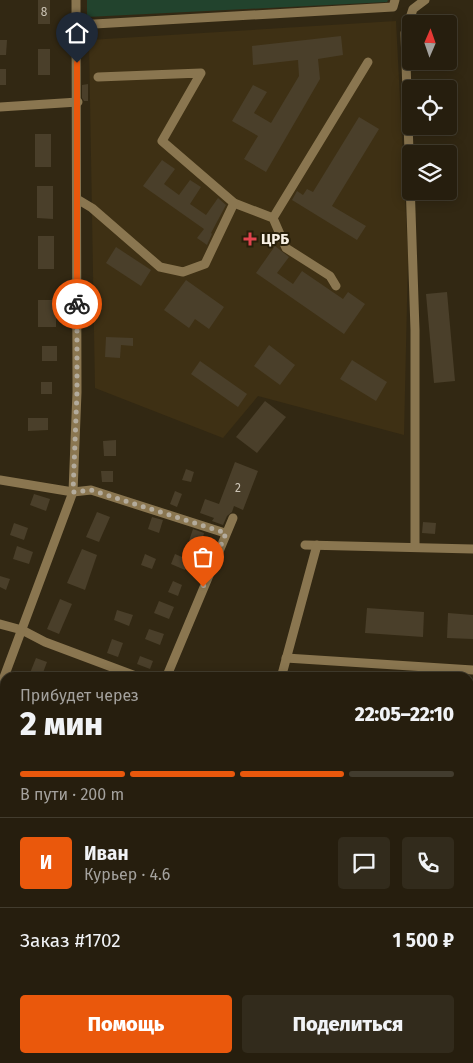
<!DOCTYPE html>
<html lang="ru">
<head>
<meta charset="utf-8">
<style>
  :root { --surface:#261e0e; --page:#322b1c; --text:#f1f3f6; --muted:#a4a29e; --line:#423c2e; --accent:#ea580c }
  body { margin:0; font-family:"Fira Sans",sans-serif; background:var(--page); color:var(--text); height:100vh; display:flex; flex-direction:column; font-size:19px; white-space:nowrap }
  * { box-sizing:border-box; margin:0 }
  p { font-size:16px; color:var(--muted) }
  .icon { flex:none; width:28px; height:28px; fill:none; stroke:currentColor; stroke-width:2; stroke-linecap:round; stroke-linejoin:round }
  .map { position:relative; flex:1; overflow:hidden }
  .side { position:absolute; left:0px; top:672px; width:474px; height:391px; display:flex; flex-direction:column; background:var(--surface); border-radius:15px 15px 0 0; box-shadow:0 2px 12px #0003,0 0 0 1px var(--line) }
  .side>* { flex:none }
  .needle { width:32px; rotate:2deg }
  .fabs { position:absolute; left:402px; top:15px; display:grid; gap:10px }
  .fabs a { display:grid; place-items:center; width:55px; height:55px; border-radius:5px; background:var(--surface); box-shadow:0 2px 12px #0003,0 0 0 1px var(--line); font-size:25px }
  .pin { position:absolute; display:grid; place-items:center; width:42px; height:42px; color:#fff; margin:-51px -21px; border-radius:50% 50% 50% 0; rotate:-45deg; box-shadow:0 0 5px #0007 }
  .pin .icon { rotate:45deg }
  .courier { position:absolute; display:grid; place-items:center; width:50px; height:50px; margin:-25px; border:4px solid #ea580c; border-radius:50%; background:#fff; color:#222; box-shadow:0 1px 6px #0007 }
  .overview em { font-style:normal; font-weight:800 }
  .overview div { display:flex; flex-direction:column-reverse }
  .overview { display:flex; align-items:center; justify-content:space-between; height:85px; padding:0 20px }
  h1 { font-size:32px; font-weight:800; line-height:38px }
  .bar { display:grid; grid-template-columns:repeat(4,1fr); gap:8px 5px; align-content:center; height:60px; padding:0 20px }
  .bar i { height:6px; border-radius:4px; background:var(--line) }
  .bar .selected { background:var(--accent) }
  .bar p { grid-column:span 4 }
  .line { display:flex; align-items:center; gap:12px; padding:0 20px; border-top:1px solid var(--line) }
  .line div { flex:1 }
  .round { display:grid; place-items:center; flex:none; width:52px; height:52px; border-radius:5px; background:var(--page) }
  .primary-button { display:flex; gap:10px; margin-top:auto; padding:10px 20px }
  .primary-button a { flex:1; height:58px; border-radius:5px; background:var(--accent); color:#fff; font-size:20px; font-weight:800; line-height:58px; text-align:center }
  .primary-button a+a { background:var(--page); color:var(--text) }
  .map>svg:first-child { display:block }
  .built { fill:#3e3014 }
  .green { fill:#22432d }
  .building { fill:#4a3f2a }
  .lines { fill:none; stroke-linecap:round; stroke-linejoin:round }
  .minor { stroke:#8a7650; stroke-width:9 }
  .done { stroke:#b3ab9c; stroke-width:5; stroke-dasharray:0 9 }
  .route { stroke:#ea580c; stroke-width:6 }
  .health-dot { fill:#e0444e; stroke:#281f0a; stroke-width:2 }
  .labels { text-anchor:middle; dominant-baseline:central; stroke-width:4; stroke-linejoin:round; paint-order:stroke }
  .number-label { font-size:12px; fill:#ccc4b6 }
  .poi-label { font-size:15px; font-weight:bold; fill:#f8f1e5; stroke:#281f0a; text-anchor:start }
</style>
</head>
<body>
<div class="map">
<svg width="473" height="1063" viewBox="0 0 473 1063">
  <rect width="100%" height="100%" fill="#322813"/>
  <polygon class="built" points="396,21 408,257 404,435 258,396 223,438 95,388 89,40"/>
  <polygon class="green" points="87,0 388,0 387,2 87,17"/>
  <g class="building">
    <rect x="38" y="0" width="12" height="24"/>
    <polygon points="341,36 343,55 318,59 320,79 266,172 244,159 258,136 232,121 253,85 267,92 254,113 271,123 299,76 298,60 253,65 252,46"/>
    <polygon points="0,40 7,40 6,55 0,55"/>
    <rect x="38" y="49" width="12" height="26"/>
    <rect x="0" y="69" width="6" height="16"/>
    <polygon points="88,84 88,101 84,101 82,98 82,85"/>
    <polygon points="359,117 379,129 332,206 366,226 357,240 292,200 297,191 303,195 307,189 313,192"/>
    <rect x="35" y="134" width="16" height="33"/>
    <polygon points="162,160 175,169 164,184 179,195 190,180 201,187 190,204 206,215 218,198 226,205 211,233 212,234 207,245 197,238 204,229 143,186"/>
    <polygon points="37,186 53,186 53,219 37,218"/>
    <rect x="38" y="236" width="16" height="33"/>
    <polygon points="275,246 289,257 277,273 293,284 302,271 343,299 348,292 365,304 344,334 256,273"/>
    <polygon points="116,247 151,270 141,286 106,263"/>
    <polygon points="186,280 224,307 209,329 195,319 189,328 164,310"/>
    <polygon points="447,292 455,381 434,383 426,294"/>
    <rect x="38" y="300" width="18" height="27"/>
    <polygon points="106,337 133,338 133,346 121,345 120,358 105,357"/>
    <polygon points="269,345 295,365 280,385 254,366"/>
    <rect x="42" y="346" width="15" height="15"/>
    <polygon points="352,360 387,382 376,401 340,379"/>
    <polygon points="200,361 247,394 238,407 191,374"/>
    <rect x="41" y="382" width="11" height="12"/>
    <polygon points="265,401 286,417 257,453 236,437"/>
    <polygon points="28,418 48,418 48,430 28,431"/>
    <polygon points="116,440 116,456 104,456 103,441"/>
    <polygon points="235,462 258,471 243,510 234,506 232,512 227,516 223,525 212,521 214,518 200,513 205,499 219,504"/>
    <polygon points="186,469 194,472 191,482 182,480"/>
    <polygon points="101,471 113,471 113,482 102,482"/>
    <polygon points="175,491 182,494 177,507 170,504"/>
    <polygon points="34,494 50,499 46,511 30,505"/>
    <polygon points="97,512 110,517 99,542 86,537"/>
    <polygon points="152,517 163,520 159,533 148,529"/>
    <polygon points="423,522 436,523 435,534 422,533"/>
    <polygon points="14,523 28,528 24,540 10,535"/>
    <polygon points="193,529 204,533 201,545 189,541"/>
    <polygon points="17,546 33,552 29,564 13,559"/>
    <polygon points="82,549 97,555 85,590 67,583"/>
    <polygon points="145,554 156,559 152,569 141,565"/>
    <polygon points="175,554 189,560 185,570 171,564"/>
    <polygon points="0,576 10,579 6,590 0,587"/>
    <polygon points="173,581 182,585 178,596 168,592"/>
    <polygon points="60,599 72,604 59,634 47,629"/>
    <polygon points="159,601 174,607 169,619 154,613"/>
    <polygon points="367,608 424,612 423,637 365,633"/>
    <polygon points="117,610 133,615 129,626 114,620"/>
    <polygon points="448,613 473,615 473,639 447,638"/>
    <polygon points="149,629 164,634 160,645 145,639"/>
    <polygon points="112,639 123,643 118,657 107,653"/>
    <polygon points="140,656 153,661 150,669 137,664"/>
    <polygon points="36,658 47,662 41,678 28,678"/>
  </g>
  <g class="lines">
    <g class="minor">
      <polyline points="77,25 393,7 395,0"/>
      <polyline points="98,77 201,73 162,141 234,203 273,218 286,248 330,276 336,286"/>
      <polyline points="0,107 78,102"/>
      <polyline points="77,199 92,208 160,267 183,272 205,264 234,203"/>
      <polyline points="273,218 368,62"/>
      <polyline points="0,480 73,492 91,490 225,533"/>
      <polyline points="305,545 473,549"/>
      <polyline points="415,547 415,330 405,33 413,9 425,0"/>
      <polyline points="0,624 22,630 45,642 141,678"/>
      <polyline points="286,658 473,670"/>
      <polyline points="166,678 233,518"/>
      <polyline points="281,678 317,545"/>
      <polyline points="0,688 73,492 77,392 76,0"/>
      <polyline points="469,744 473,744"/>
      <polyline points="0,871 5,873"/>
      <polyline points="469,875 473,875"/>
      <polyline points="0,968 5,970"/>
      <polyline points="184,1059 203,1063"/>
      <polyline points="14,1063 15,1059"/>
    </g>
  </g>
  <g class="lines">
    <polyline class="done" points="77,304 77,392 73,492 91,490 226,533 203,587"/>
    <polyline class="route" points="77,63 77,304"/>
  </g>
  <path class="health-dot" d="M247.5 231.5h5v5h5v5h-5v5h-5v-5h-5v-5h5z"/>
  <g class="labels">
    <g class="number-label">
      <text x="44" y="12">8</text>
      <text x="238" y="488">2</text>
    </g>
    <g class="poi-label">
      <text x="261" y="239">ЦРБ</text>
    </g>
  </g>
</svg>
<div class="fabs">
<a><svg class="needle" viewBox="-14 -14 28 28"><path d="M0-13l5 13h-10z" fill="#e53935"/><path d="M0 13l5-13h-10z" fill="#a4a29e"/></svg></a>
<a><svg class="icon" aria-label="locate" viewBox="0 0 24 24"><circle cx="12" cy="12" r="6"/><path d="M12 2v4M12 18v4M2 12h4M18 12h4"/></svg></a>
<a><svg class="icon" aria-label="layers" viewBox="0 0 24 24"><path d="M12 4l9 5-9 5-9-5zM3 14l9 5 9-5"/></svg></a>
</div>
<div class="pin" style="left:203px;top:587px;background:#ea580c"><svg class="icon" aria-label="bag" viewBox="0 0 24 24"><path d="M5 8h14l-1 12H6zM9 8a3 3 0 0 1 6 0"/></svg></div>
<div class="pin" style="left:77px;top:63px;background:#1f2937"><svg class="icon" aria-label="home" viewBox="0 0 24 24"><path d="M3 11l9-7 9 7M6 9v11h12V9"/></svg></div>
<div class="courier" style="left:77px;top:304px"><svg class="icon" aria-label="bike" viewBox="0 0 24 24"><circle cx="6" cy="16" r="4"/><circle cx="18" cy="16" r="4"/><path d="M6 16l4-8h5l3 8M10 8l3 8H6M13 5h3"/></svg></div>
<section class="side">
<div class="overview"><div><h1>2 мин</h1><p>Прибудет через</p></div><em>22:05–22:10</em></div>
<div class="bar"><i class="selected"></i><i class="selected"></i><i class="selected"></i><i></i><p>В пути · 200 m</p></div>
<div class="line" style="height:90px"><b class="round" style="background:var(--accent);color:#fff">И</b><div><b>Иван</b><p>Курьер · 4.6</p></div><a class="round"><svg class="icon" aria-label="chat" viewBox="0 0 24 24"><path d="M4 5h16v11H9l-5 4z"/></svg></a><a class="round"><svg class="icon" aria-label="phone" viewBox="0 0 24 24"><path d="M5 4h4l2 5-3 2q2 4 5 5l2-3 5 2v4C11 20 4 13 5 4z"/></svg></a></div>
<div class="line" style="height:65px"><div>Заказ #1702</div><b>1 500 ₽</b></div>
<div class="primary-button"><a>Помощь</a><a>Поделиться</a></div>
</section>
</div>
</body>
</html>
